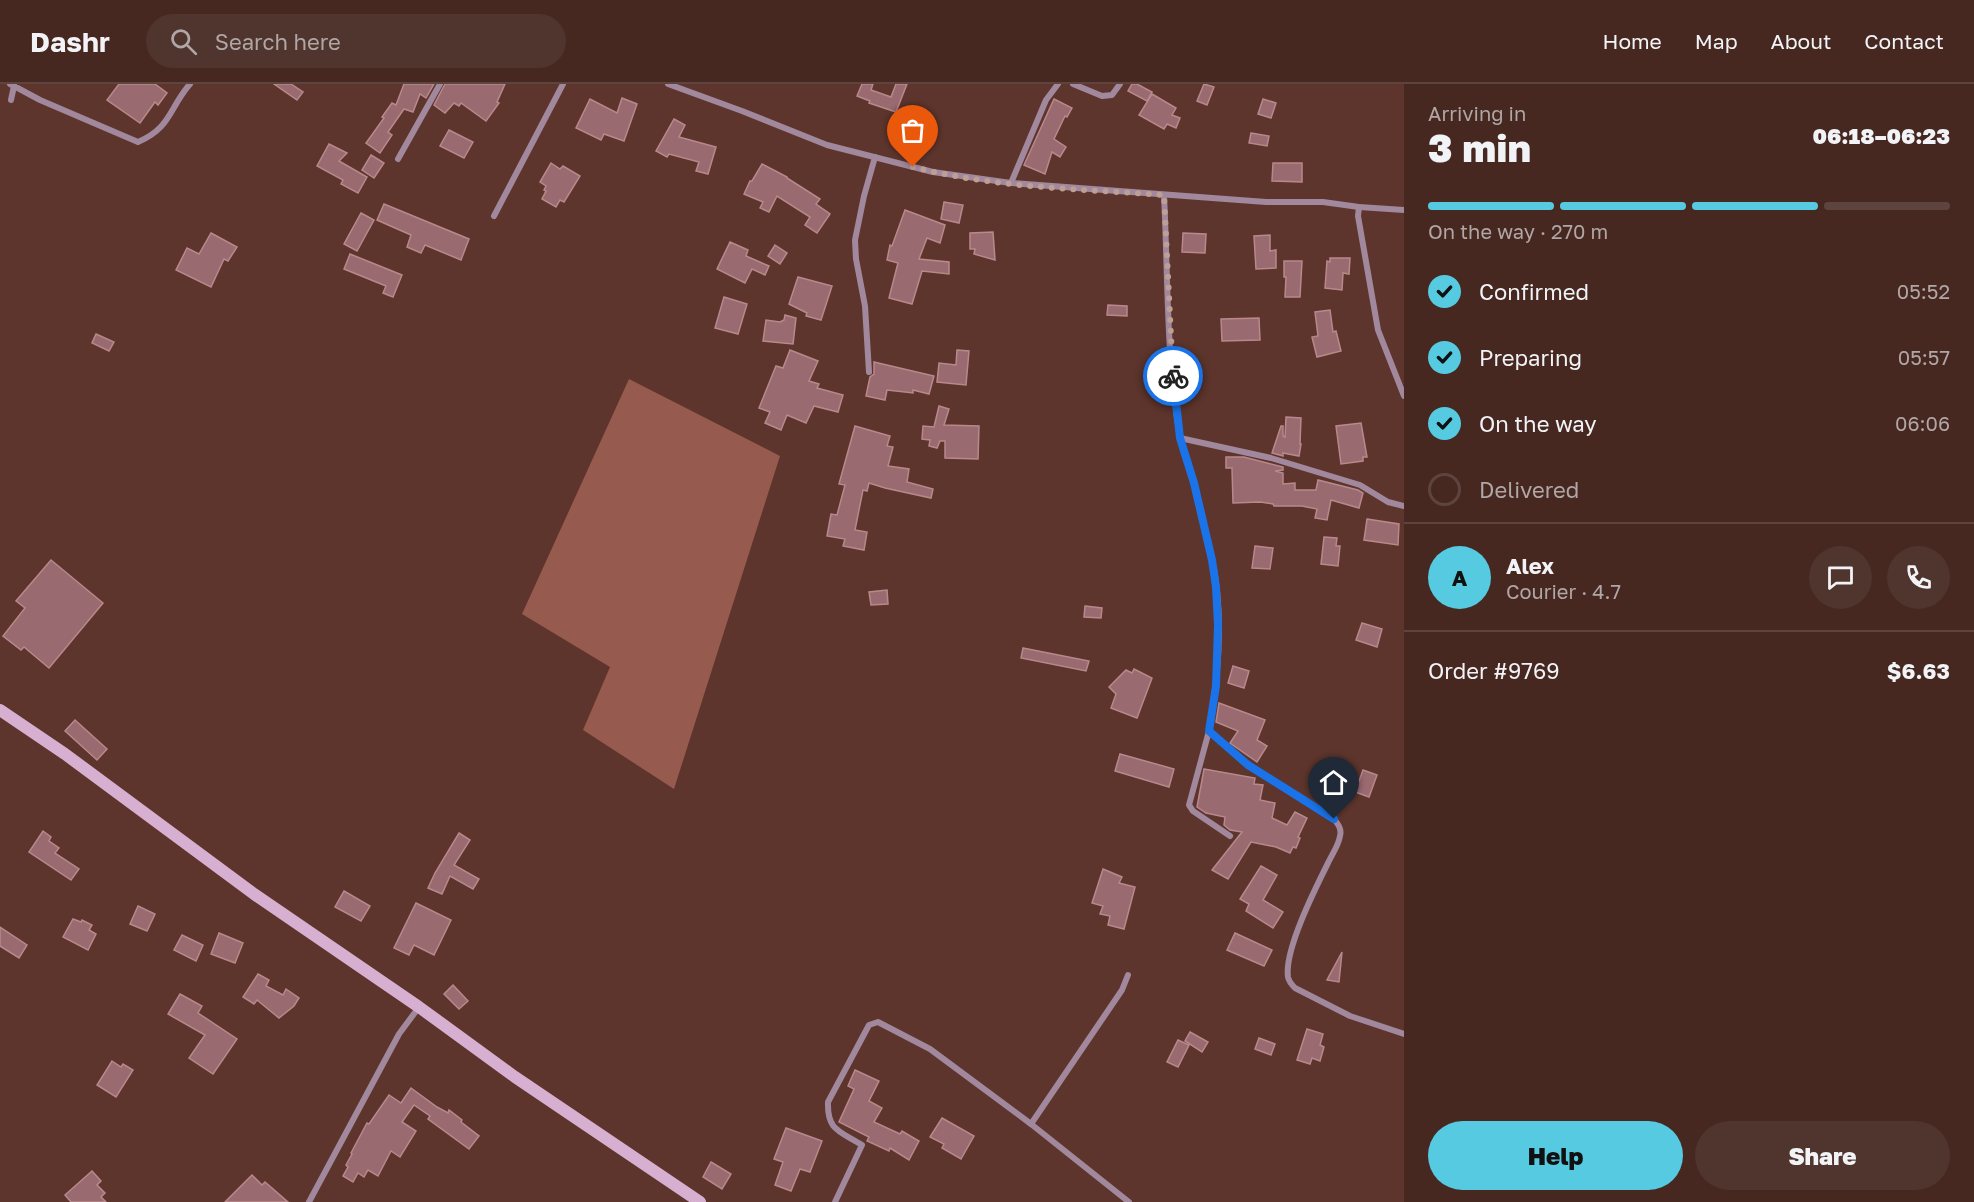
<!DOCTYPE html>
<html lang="en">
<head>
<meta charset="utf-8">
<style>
  :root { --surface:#462821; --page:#50342e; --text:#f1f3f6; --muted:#b0a6a5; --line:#5e443f; --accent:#55cae0 }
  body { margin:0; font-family:"Golos Text",sans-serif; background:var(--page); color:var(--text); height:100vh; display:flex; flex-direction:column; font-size:22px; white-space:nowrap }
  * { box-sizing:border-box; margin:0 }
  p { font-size:20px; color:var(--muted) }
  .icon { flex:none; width:33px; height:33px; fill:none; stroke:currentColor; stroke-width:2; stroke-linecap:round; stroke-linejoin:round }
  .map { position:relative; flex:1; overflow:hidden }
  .sheet { display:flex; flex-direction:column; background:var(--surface); width:570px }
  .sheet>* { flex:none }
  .pin { position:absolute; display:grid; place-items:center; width:51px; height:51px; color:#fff; margin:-62px -26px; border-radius:50% 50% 50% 0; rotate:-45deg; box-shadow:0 0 6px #0007 }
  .pin .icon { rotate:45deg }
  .courier { position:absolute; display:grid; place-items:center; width:60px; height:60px; margin:-30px; border:4px solid #1a73e8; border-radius:50%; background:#fff; color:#222; box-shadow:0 2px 8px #0007 }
  .summary em { font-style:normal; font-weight:800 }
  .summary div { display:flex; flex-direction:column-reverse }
  .summary { display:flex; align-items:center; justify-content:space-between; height:102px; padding:0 24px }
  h1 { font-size:39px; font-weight:800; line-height:45px }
  .bar { display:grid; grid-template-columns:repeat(4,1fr); gap:9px 6px; align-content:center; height:72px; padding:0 24px }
  .bar i { height:8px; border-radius:4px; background:var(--line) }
  .bar .active { background:var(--accent) }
  .bar p { grid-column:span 4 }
  .line { display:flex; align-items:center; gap:15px; padding:0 24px; border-top:2px solid var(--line) }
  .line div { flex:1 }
  .round { display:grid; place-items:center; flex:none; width:63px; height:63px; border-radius:32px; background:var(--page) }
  ol { padding:0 24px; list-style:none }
  li { display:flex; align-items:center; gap:18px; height:66px }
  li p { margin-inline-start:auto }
  li .icon { padding:6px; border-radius:50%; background:var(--accent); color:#111; stroke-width:4 }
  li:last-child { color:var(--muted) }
  li i { width:33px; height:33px; border:3px solid var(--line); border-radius:50% }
  .primary-button { display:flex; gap:12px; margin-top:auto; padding:12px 24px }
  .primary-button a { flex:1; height:69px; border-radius:36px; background:var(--accent); color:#111; font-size:24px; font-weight:800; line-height:69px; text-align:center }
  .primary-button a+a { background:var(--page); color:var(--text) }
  header { display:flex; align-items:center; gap:36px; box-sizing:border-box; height:84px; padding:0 30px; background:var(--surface); border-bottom:2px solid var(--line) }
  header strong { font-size:28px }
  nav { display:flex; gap:33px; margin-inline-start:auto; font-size:21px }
  .search { width:420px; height:54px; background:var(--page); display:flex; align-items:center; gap:15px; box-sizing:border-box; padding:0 21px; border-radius:33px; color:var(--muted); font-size:22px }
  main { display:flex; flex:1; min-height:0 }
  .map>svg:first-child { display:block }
  .green { fill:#965a4e }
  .building { fill:#996a6f; stroke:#b9888c; stroke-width:1.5 }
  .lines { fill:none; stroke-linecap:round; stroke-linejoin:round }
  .street { stroke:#a1889d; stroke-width:6 }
  .secondary { stroke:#d7afd0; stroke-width:12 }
  .done { stroke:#be9f98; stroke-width:6; stroke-dasharray:0 10.8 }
  .route { stroke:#1a73e8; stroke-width:8 }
</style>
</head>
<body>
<header>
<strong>Dashr</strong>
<div class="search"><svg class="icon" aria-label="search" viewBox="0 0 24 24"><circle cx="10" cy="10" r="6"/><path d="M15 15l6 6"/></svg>Search here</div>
<nav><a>Home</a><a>Map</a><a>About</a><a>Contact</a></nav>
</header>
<main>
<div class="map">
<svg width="1404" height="1118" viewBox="0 0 1404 1118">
  <rect width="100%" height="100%" fill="#5d352c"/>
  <polygon class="green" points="629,295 780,372 674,705 583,646 610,583 522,530"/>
  <g class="building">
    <polygon points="119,0 155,0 167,9 158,21 155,18 140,39 107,16"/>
    <polygon points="274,0 291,0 303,8 297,16"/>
    <polygon points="404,0 434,0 426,14 420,10 413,28 404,25 388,48 392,51 380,69 366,59 384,34 382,33 392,19 396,21"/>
    <polygon points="445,0 505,0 497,18 499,19 486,37 461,19 459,22 454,19 445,29 434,21"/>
    <polygon points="862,0 873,0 871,6 891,13 896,0 907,0 896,28 869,19 870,17 857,12"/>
    <polygon points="1132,0 1137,0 1152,8 1147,17 1128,7"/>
    <polygon points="1204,0 1214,3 1207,21 1197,17"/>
    <polygon points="1152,10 1176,24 1172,31 1180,34 1176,44 1167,40 1164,45 1139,31"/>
    <polygon points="622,14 637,20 624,57 604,50 601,56 576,44 590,15 617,29"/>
    <polygon points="1054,15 1072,24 1067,33 1065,32 1054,55 1066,63 1060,73 1052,68 1045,90 1024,81"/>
    <polygon points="1263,15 1276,19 1271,34 1258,30"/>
    <polygon points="674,35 685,41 679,53 716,63 708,90 696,87 699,78 669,70 667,73 656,67"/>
    <polygon points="449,46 473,58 464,74 440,62"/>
    <polygon points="1251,49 1269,52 1267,62 1249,59"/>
    <polygon points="329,60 347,69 339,77 367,93 358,109 341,100 343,96 317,82"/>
    <polygon points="371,71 384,79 374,94 362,86"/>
    <polygon points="551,79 560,85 563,82 580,92 564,118 560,116 556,123 542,115 546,107 544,106 546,102 540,98"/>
    <polygon points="1273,79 1302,79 1302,98 1272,97"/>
    <polygon points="762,80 787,93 787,94 820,115 816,120 830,130 817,149 805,141 810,133 777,112 769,128 760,124 763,118 744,110 750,97 752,97"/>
    <polygon points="944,118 963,121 959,139 941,135"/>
    <polygon points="384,120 469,155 461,176 425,161 421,169 407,163 411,151 377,136"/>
    <polygon points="905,126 945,141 940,159 927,154 919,175 949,178 949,190 922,187 912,220 889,214 898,179 887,176 890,161 892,162"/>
    <polygon points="361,129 374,136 357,167 344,160"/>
    <polygon points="993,148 995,176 974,170 975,165 970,165 970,149"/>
    <polygon points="211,149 237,163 228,177 224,175 211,203 176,186 187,164 199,170"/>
    <polygon points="1183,149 1206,150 1205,169 1182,168"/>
    <polygon points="1270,151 1270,167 1276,166 1276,184 1256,185 1254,152"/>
    <polygon points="730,158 748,166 746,172 769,182 765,191 752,185 745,199 717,185"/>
    <polygon points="775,161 787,169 780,180 768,172"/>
    <polygon points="350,170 402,191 393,213 383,209 386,202 344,185"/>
    <polygon points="1330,174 1350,174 1349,190 1343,189 1342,206 1325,204 1327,177 1330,178"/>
    <polygon points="1284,177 1302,177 1300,213 1285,213 1286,193 1284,193"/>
    <polygon points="798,193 832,202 821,236 806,232 807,229 789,220"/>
    <polygon points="724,213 747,220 738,250 715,244"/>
    <polygon points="1108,221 1127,222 1127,232 1107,231"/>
    <polygon points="1330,226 1333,248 1336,247 1341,267 1317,273 1312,253 1318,252 1315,228"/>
    <polygon points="785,231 796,234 793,260 763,257 766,236 780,238 784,236"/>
    <polygon points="1259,234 1260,256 1222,257 1221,235"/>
    <polygon points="96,250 114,258 109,267 92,259"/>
    <polygon points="790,266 818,277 809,297 819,300 817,304 843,311 838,328 814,322 806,339 787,331 781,346 765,339 770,328 759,324 776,282 783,284"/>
    <polygon points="957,266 969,267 966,301 937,298 939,279 956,281"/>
    <polygon points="874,278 934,292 929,310 913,306 913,309 887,306 885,316 866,312 870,293 874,290"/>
    <polygon points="939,322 949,325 944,341 979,342 978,375 945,374 945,357 940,357 937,364 929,362 930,356 922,355 923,342 934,343"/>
    <polygon points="1286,333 1301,334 1300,360 1301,360 1299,372 1283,369 1283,372 1272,369 1281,342 1283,342 1283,352 1285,353"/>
    <polygon points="1361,339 1367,373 1363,373 1363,377 1341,380 1336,342"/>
    <polygon points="855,342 890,352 887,362 893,363 888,382 909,385 907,398 933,405 931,414 885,404 869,399 867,407 863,406 855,446 867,448 864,466 843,462 845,455 827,452 831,430 837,431 845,401 839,400"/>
    <polygon points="1226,373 1244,373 1283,383 1283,386 1275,387 1283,389 1283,400 1295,399 1295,406 1316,406 1318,396 1358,406 1363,409 1359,424 1331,416 1327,436 1315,434 1317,425 1302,422 1274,422 1273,420 1260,418 1233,419 1232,384 1226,384"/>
    <polygon points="1367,435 1399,440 1398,461 1364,456"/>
    <polygon points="1324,453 1337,454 1336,462 1340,462 1338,482 1321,480"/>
    <polygon points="1255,462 1273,464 1270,485 1252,484"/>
    <polygon points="51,476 103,519 49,584 24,563 21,566 3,552 25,524 16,517"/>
    <polygon points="887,506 888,520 871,521 869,508"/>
    <polygon points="1085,522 1102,524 1101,534 1084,533"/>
    <polygon points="1362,539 1382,545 1377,563 1356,556"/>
    <polygon points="1023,564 1089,577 1086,587 1021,574"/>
    <polygon points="1233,582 1249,587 1244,604 1228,599"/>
    <polygon points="1134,585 1152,594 1137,634 1111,624 1116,610 1109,603 1126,586 1132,589"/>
    <polygon points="1219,619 1265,636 1257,656 1267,662 1257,678 1230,659 1238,647 1216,638"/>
    <polygon points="75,636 107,665 97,676 65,647"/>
    <polygon points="1120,670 1174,685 1169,703 1115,687"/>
    <polygon points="1204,685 1255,694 1254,700 1263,701 1260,716 1275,719 1272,734 1287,741 1295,728 1307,734 1298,753 1300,754 1296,764 1293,763 1290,769 1276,763 1251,758 1228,795 1212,786 1242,748 1230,746 1224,741 1225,733 1206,729 1197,723"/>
    <polygon points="1363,686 1377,691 1369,713 1355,708 1355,706 1352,705 1355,696 1359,697"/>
    <polygon points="43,747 51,753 49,757 59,764 55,769 79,785 71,796 29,768"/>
    <polygon points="459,749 470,756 454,781 479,795 473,805 450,792 442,810 428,804 435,789"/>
    <polygon points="1261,782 1277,791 1263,816 1283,828 1273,844 1246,827 1249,820 1240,815"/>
    <polygon points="1103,785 1122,793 1119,799 1135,803 1124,845 1108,841 1110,832 1100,830 1103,822 1092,819"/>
    <polygon points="344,807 370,822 361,837 335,823"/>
    <polygon points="416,819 451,836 434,871 414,861 409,871 394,864"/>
    <polygon points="138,822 155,830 147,847 130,840"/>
    <polygon points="73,835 81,838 82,836 92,841 89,846 96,850 88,866 63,853"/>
    <polygon points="0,843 27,861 19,874 0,862"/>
    <polygon points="219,849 243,859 235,879 211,870"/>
    <polygon points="1235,849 1272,866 1264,882 1227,866"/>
    <polygon points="182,851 203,861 196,877 174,866"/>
    <polygon points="1342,868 1339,898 1327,896"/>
    <polygon points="258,890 269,896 266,902 283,911 286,905 299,914 294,922 279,934 257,916 254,920 243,913"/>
    <polygon points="453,901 468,917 459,925 444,910"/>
    <polygon points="180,910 202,922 198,929 237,955 213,990 189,974 205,951 168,930"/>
    <polygon points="1307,945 1323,950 1320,961 1324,963 1320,977 1312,974 1310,980 1297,976"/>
    <polygon points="1190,948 1208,958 1202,968 1185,957"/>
    <polygon points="1259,954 1275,960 1271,971 1255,965"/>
    <polygon points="1178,956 1189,961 1178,983 1167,978"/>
    <polygon points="112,977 121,983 123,980 133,986 116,1013 97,1001"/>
    <polygon points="855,986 879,997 869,1017 882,1024 874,1038 900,1050 902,1047 919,1057 909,1076 890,1064 889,1067 867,1057 869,1053 839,1038 854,1005 848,1002"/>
    <polygon points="411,1004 437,1023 448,1029 449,1026 462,1036 461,1038 479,1052 469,1065 428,1035 430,1032 414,1021 402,1038 416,1047 400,1073 391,1067 378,1092 368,1086 364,1093 358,1089 353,1098 343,1092 348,1083 346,1081 352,1070 351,1069 367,1039 369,1040 389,1011 401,1019"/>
    <polygon points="942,1034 974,1052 961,1075 942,1064 944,1060 930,1053"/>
    <polygon points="786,1044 822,1057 810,1088 800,1085 791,1107 775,1101 783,1078 774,1075"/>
    <polygon points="711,1078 731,1090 722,1105 703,1093"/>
    <polygon points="92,1087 101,1097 97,1101 105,1109 101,1113 106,1118 71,1118 65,1111"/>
    <polygon points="252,1091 262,1101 265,1098 288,1118 225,1118"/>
  </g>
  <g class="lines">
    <g class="street">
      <polyline points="10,0 14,2 11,16"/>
      <path d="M14 0V2L40 16 138 58C171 44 169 24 190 0"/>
      <polyline points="668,0 742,27 827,61 933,88 1011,99 1266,118 1323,118 1359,123 1404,126"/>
      <polyline points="1073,0 1102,12 1112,11 1120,0"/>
      <polyline points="398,75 440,0"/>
      <polyline points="1011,99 1046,16 1058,0"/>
      <path d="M1164 111C1168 189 1166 276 1180 352 1182 368 1190 384 1194 400 1200 425 1206 450 1212 475 1224 530 1219 591 1209 647L1248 681 1334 735C1338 740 1342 745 1340 752 1339 760 1333 769 1329 777 1316 803 1284 866 1288 893 1289 898 1292 901 1295 904L1350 932 1404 950"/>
      <polyline points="1359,123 1358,132 1378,246 1404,312"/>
      <polyline points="494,132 563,0"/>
      <polyline points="869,288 865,222 856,175 855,156 864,112 875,73"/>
      <polyline points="1180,354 1271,374 1360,401 1388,418 1404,422"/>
      <polyline points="1209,647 1189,721 1193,727 1230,752"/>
      <polyline points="1128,891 1122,906 1031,1040 1129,1118"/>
      <polyline points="309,1118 399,950 419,923"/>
      <path d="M835 1118 862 1061C840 1047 827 1047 828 1018L869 941 878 938 930 965 1031 1040"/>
    </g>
    <polyline class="secondary" points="0,626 65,670 254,810 419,923 515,993 700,1118"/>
  </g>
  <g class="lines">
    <path class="done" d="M913 83C995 104 1081 105 1164 111L1173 292"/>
    <polyline class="route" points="1173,292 1180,354 1194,399 1212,476 1216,503 1218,541 1216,602 1209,647 1248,681 1334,735"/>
  </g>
</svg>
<div class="pin" style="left:913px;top:83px;background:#ea580c"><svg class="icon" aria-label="bag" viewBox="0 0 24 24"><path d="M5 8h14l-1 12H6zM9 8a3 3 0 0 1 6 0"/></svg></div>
<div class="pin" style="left:1334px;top:735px;background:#1f2937"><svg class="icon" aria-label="home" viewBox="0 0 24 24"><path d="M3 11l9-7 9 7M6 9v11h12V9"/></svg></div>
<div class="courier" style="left:1173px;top:292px"><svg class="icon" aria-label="bike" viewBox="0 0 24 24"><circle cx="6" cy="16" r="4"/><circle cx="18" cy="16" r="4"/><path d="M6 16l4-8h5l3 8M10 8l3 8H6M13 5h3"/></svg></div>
</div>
<section class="sheet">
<div class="summary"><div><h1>3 min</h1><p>Arriving in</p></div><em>06:18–06:23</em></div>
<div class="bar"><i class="active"></i><i class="active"></i><i class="active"></i><i></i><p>On the way · 270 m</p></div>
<ol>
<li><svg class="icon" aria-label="check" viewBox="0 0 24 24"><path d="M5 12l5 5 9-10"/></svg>Confirmed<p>05:52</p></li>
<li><svg class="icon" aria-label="check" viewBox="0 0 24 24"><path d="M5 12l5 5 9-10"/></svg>Preparing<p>05:57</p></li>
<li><svg class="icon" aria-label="check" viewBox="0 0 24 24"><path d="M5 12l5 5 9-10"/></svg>On the way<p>06:06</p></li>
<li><i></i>Delivered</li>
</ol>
<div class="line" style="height:108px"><b class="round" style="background:var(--accent);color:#111">A</b><div><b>Alex</b><p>Courier · 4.7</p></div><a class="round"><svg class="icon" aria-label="chat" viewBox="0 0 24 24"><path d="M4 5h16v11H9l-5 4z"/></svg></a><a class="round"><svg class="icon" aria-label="phone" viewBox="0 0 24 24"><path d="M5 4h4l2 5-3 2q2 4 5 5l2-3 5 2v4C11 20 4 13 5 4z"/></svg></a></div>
<div class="line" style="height:78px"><div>Order #9769</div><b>$6.63</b></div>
<div class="primary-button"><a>Help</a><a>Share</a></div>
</section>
</main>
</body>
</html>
